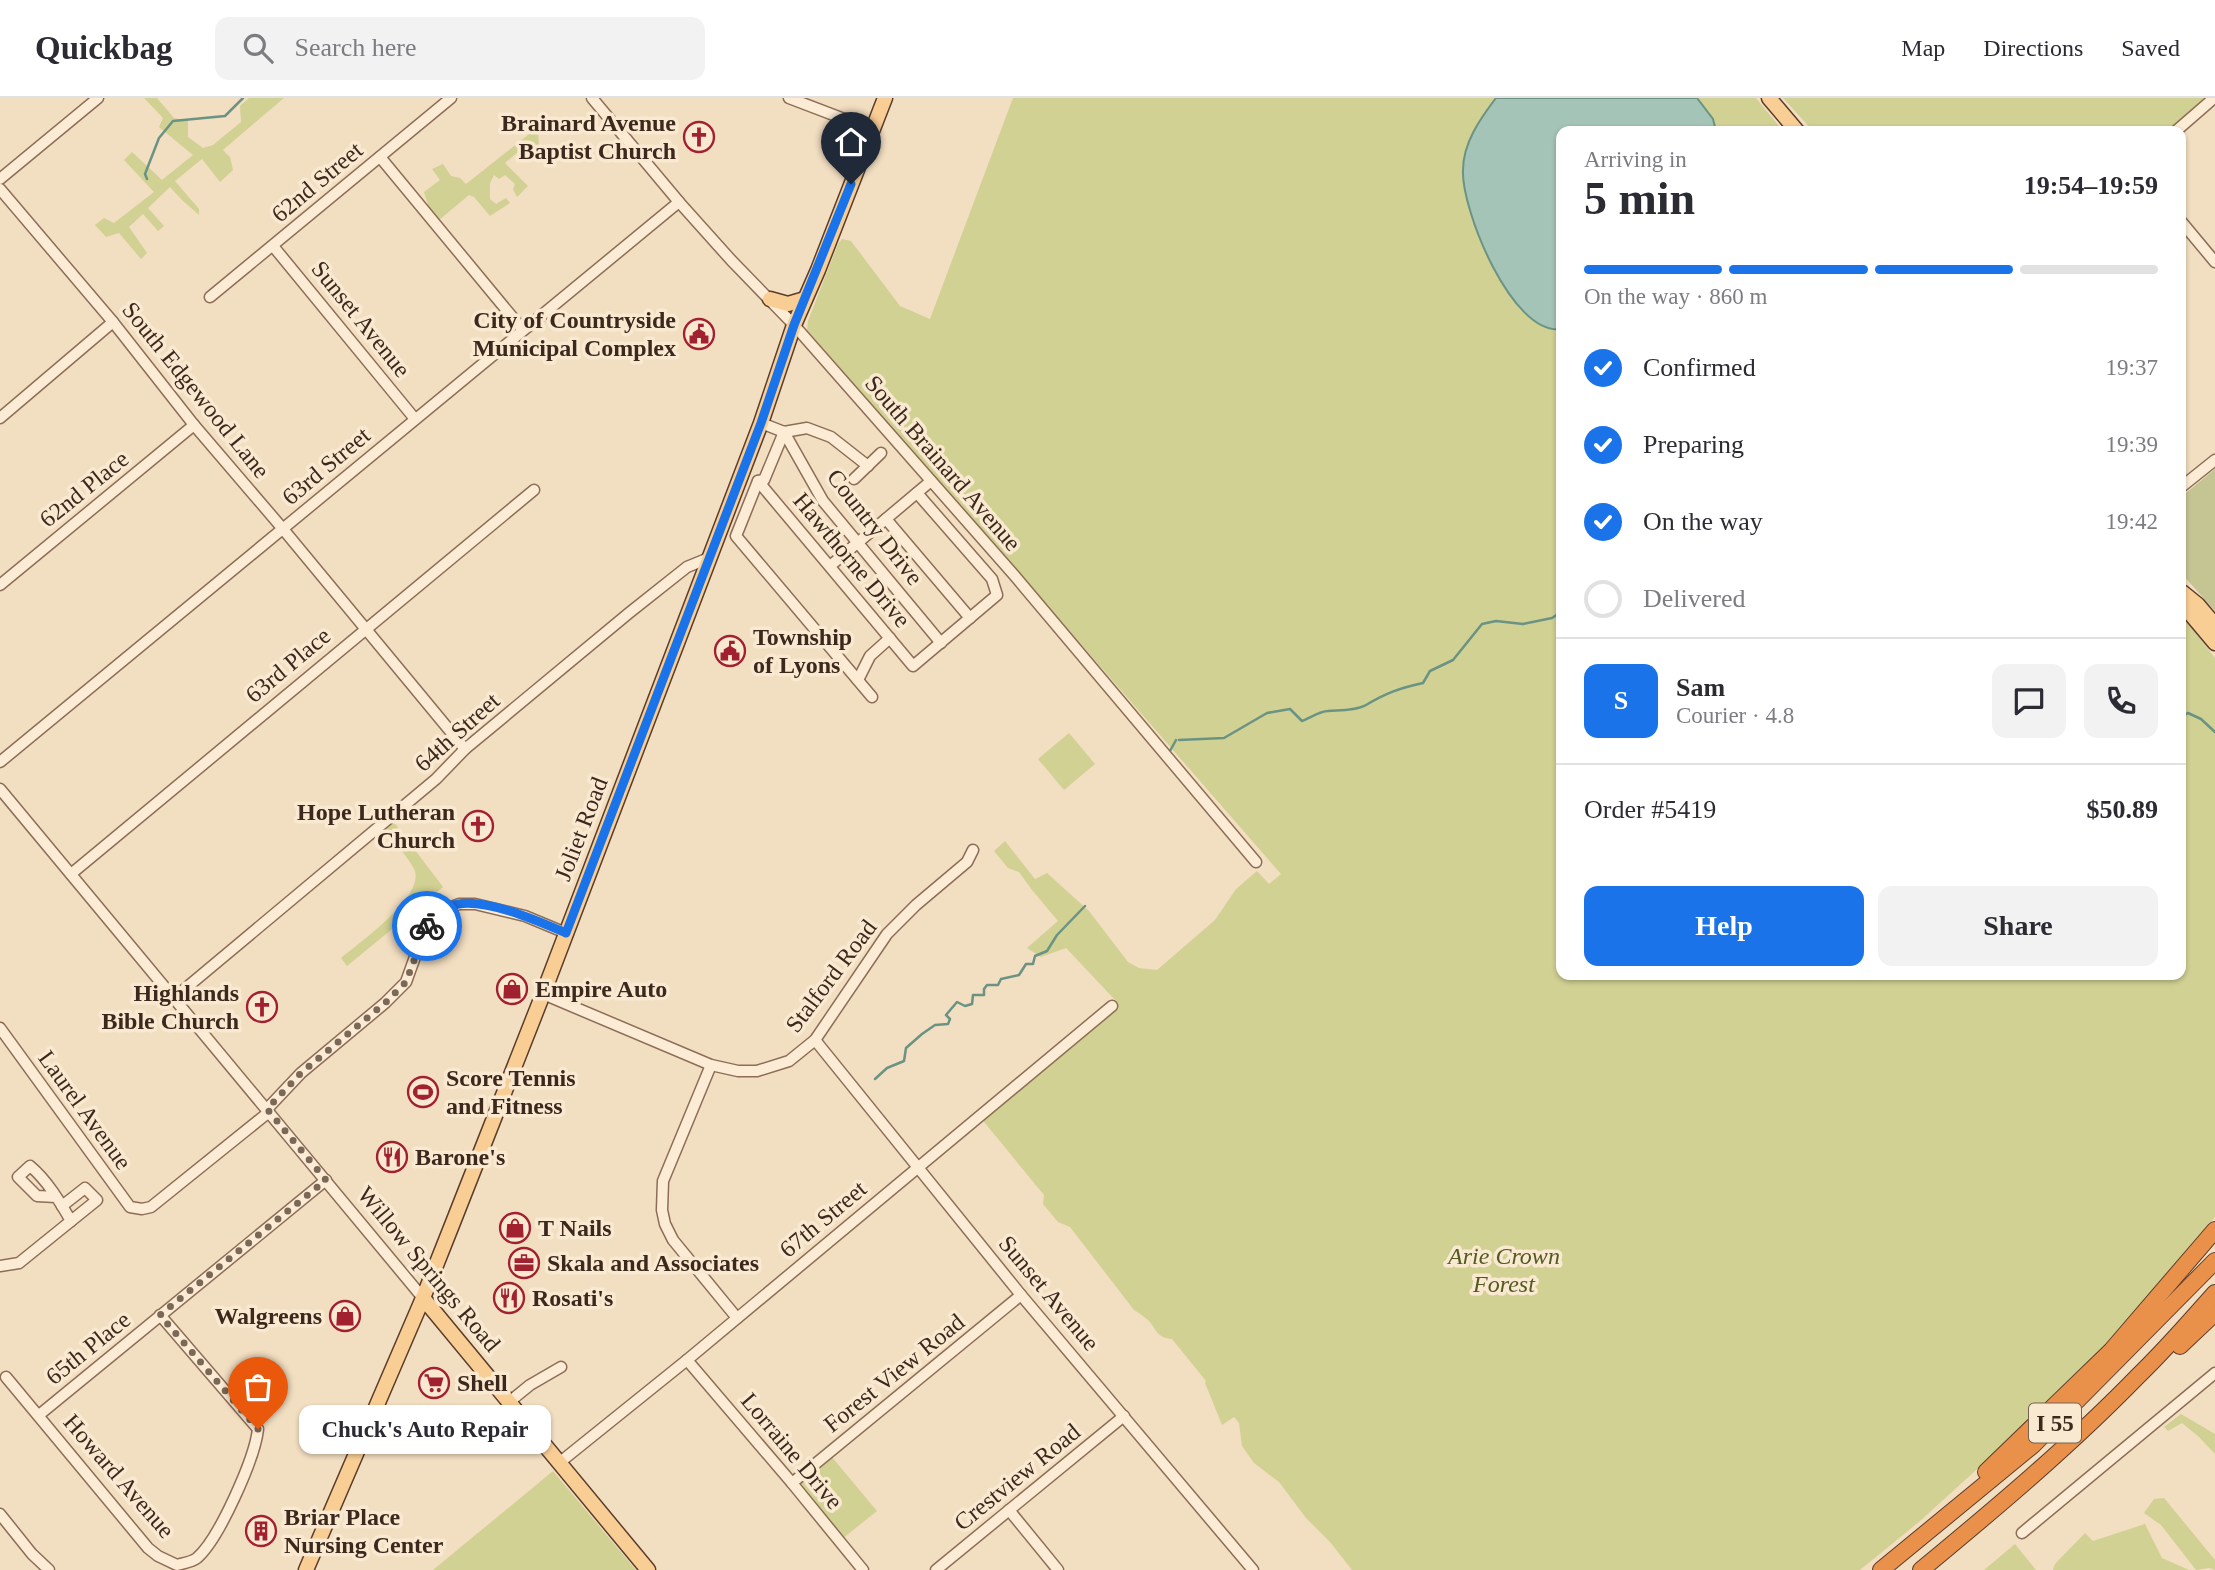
<!DOCTYPE html>
<html lang="en">
<head>
<meta charset="utf-8">
<style>
  :root { --surface:#fff; --page:#f2f2f3; --text:#2b2b33; --muted:#7c7c81; --line:#e1e1e2; --accent:#1a73e8 }
  body { margin:0; font-family:"Times New Roman",serif; background:var(--page); color:var(--text); height:100vh; display:flex; flex-direction:column; font-size:26px; white-space:nowrap }
  * { box-sizing:border-box; margin:0 }
  p { font-size:23px; color:var(--muted) }
  .icon { flex:none; width:38px; height:38px; fill:none; stroke:currentColor; stroke-width:2; stroke-linecap:round; stroke-linejoin:round }
  .map { position:relative; flex:1; overflow:hidden }
  .drawer { position:absolute; left:1556px; top:28px; width:630px; height:854px; display:flex; flex-direction:column; background:var(--surface); border-radius:14px; box-shadow:0 2px 5px #0004 }
  .drawer>* { flex:none }
  .pin { position:absolute; display:grid; place-items:center; width:60px; height:60px; color:#fff; margin:-72px -30px; border-radius:50% 50% 50% 0; rotate:-45deg; box-shadow:0 0 7px #0007 }
  .pin .icon { rotate:45deg }
  .courier { position:absolute; display:grid; place-items:center; width:70px; height:70px; margin:-35px; border:5px solid #1a73e8; border-radius:50%; background:#fff; color:#222; box-shadow:0 2px 9px #0007 }
  .bubble { position:absolute; height:49px; border-radius:14px; background:var(--surface); box-shadow:0 2px 5px #0004; font-size:23px; font-weight:700; line-height:49px; text-align:center }
  .head em { font-style:normal; font-weight:700 }
  .head div { display:flex; flex-direction:column-reverse }
  .head { display:flex; align-items:center; justify-content:space-between; height:119px; padding:0 28px }
  h1 { font-size:46px; font-weight:700; line-height:52px }
  .bar { display:grid; grid-template-columns:repeat(4,1fr); gap:10px 7px; align-content:center; height:84px; padding:0 28px }
  .bar i { height:9px; border-radius:5px; background:var(--line) }
  .bar .selected { background:var(--accent) }
  .bar p { grid-column:span 4 }
  .line { display:flex; align-items:center; gap:18px; padding:0 28px; border-top:2px solid var(--line) }
  .line div { flex:1 }
  .round { display:grid; place-items:center; flex:none; width:74px; height:74px; border-radius:14px; background:var(--page) }
  ol { padding:0 28px; list-style:none }
  li { display:flex; align-items:center; gap:21px; height:77px }
  li p { margin-inline-start:auto }
  li .icon { padding:7px; border-radius:50%; background:var(--accent); color:#fff; stroke-width:4 }
  li:last-child { color:var(--muted) }
  li i { width:38px; height:38px; border:4px solid var(--line); border-radius:50% }
  .button { display:flex; gap:14px; margin-top:auto; padding:14px 28px }
  .button a { flex:1; height:80px; border-radius:14px; background:var(--accent); color:#fff; font-size:28px; font-weight:700; line-height:80px; text-align:center }
  .button a+a { background:var(--page); color:var(--text) }
  header { display:flex; align-items:center; gap:42px; box-sizing:border-box; height:98px; padding:0 35px; background:var(--surface); border-bottom:2px solid var(--line) }
  header strong { font-size:33px }
  nav { display:flex; gap:38px; margin-inline-start:auto; font-size:24px }
  .search { width:490px; height:63px; background:var(--page); display:flex; align-items:center; gap:18px; box-sizing:border-box; padding:0 24px; border-radius:14px; color:var(--muted); font-size:26px }
  .map>svg:first-child { display:block }
  .green { fill:#d1d194 }
  .cemetery { fill:#c5c594 }
  .water { fill:#a4c4b7; stroke:#6a9384; stroke-width:2 }
  .lines { fill:none; stroke-linecap:round; stroke-linejoin:round }
  .stream { stroke:#6a9384; stroke-width:2.5 }
  .minor-casing { stroke:#8d6d57; stroke-width:13 }
  .major-casing { stroke:#5b3c2b; stroke-width:17 }
  .highway-casing { stroke:#5b3c2b; stroke-width:18 }
  .minor { stroke:#fcecd5; stroke-width:10 }
  .major { stroke:#f9ce95; stroke-width:14 }
  .highway { stroke:#e9914a; stroke-width:16 }
  .done { stroke:#7c6856; stroke-width:7; stroke-dasharray:0 12.6 }
  .route { stroke:#1a73e8; stroke-width:9 }
  .labels { text-anchor:middle; dominant-baseline:central; stroke-width:7; stroke-linejoin:round; paint-order:stroke }
  .shield { fill:#f9e9d1; stroke:#756252; stroke-width:2 }
  .shield-label { font-size:23px; font-weight:bold; fill:#3c281c }
  .poi-label { font-size:24px; font-weight:bold; fill:#3c281c; stroke:#f9e9d1; text-anchor:start }
  .street-label { font-size:24px; fill:#3c281c; stroke:#f9e9d1 }
  .park-label { font-size:24px; font-style:italic; fill:#525a21; stroke:#f9e9d1 }
</style>
</head>
<body>
<header>
<strong>Quickbag</strong>
<div class="search"><svg class="icon" aria-label="search" viewBox="0 0 24 24"><circle cx="10" cy="10" r="6"/><path d="M15 15l6 6"/></svg>Search here</div>
<nav><a>Map</a><a>Directions</a><a>Saved</a></nav>
</header>
<div class="map">
<svg width="2215" height="1472" viewBox="0 0 2215 1472">
  <rect width="100%" height="100%" fill="#f2dec1"/>
  <g class="green">
    <polygon points="144,0 157,0 174,20 188,23 188,39 203,50 213,47 241,24 240,8 249,0 284,0 223,52 230,59 233,72 220,84 202,61 175,83 199,111 199,117 182,102 170,89 148,110 164,128 158,133 143,116 129,129 147,155 141,161 119,135 106,139 95,127 104,120 114,125 154,94 124,62 132,54 162,82 193,57 159,29 163,20"/>
    <path d="M1013 0H1756L1783 33H1561V877H2180L2181 516 2215 560V1119L2087 1271 1920 1423 1860 1472H1352L1330 1444 1306 1420 1279 1384 1254 1365 1242 1348 1239 1325 1234 1319 1222 1327 1205 1285 1206 1283 1172 1241C1158 1240 1157 1233 1149 1223 1145 1219 1140 1216 1134 1212L1070 1129 1058 1124 1043 1106 1044 1097 980 1019 1118 905 1066 850 1041 859 1027 850 1058 823 1032 792 1019 774 1008 770 994 753 1005 743 1035 781 1047 775 1089 813 1128 864 1139 870 1157 872 1215 822 1236 791 1257 773 1269 786 1281 776 807 232 808 223 838 146 842 141 851 143 900 208 930 221Z"/>
    <polygon points="1783,0 2207,0 2167,33 1813,33"/>
    <polygon points="538,29 539,51 530,55 518,54 505,65 528,88 517,99 513,91 515,86 505,77 499,81 494,77 490,85 490,101 496,106 506,100 510,105 490,118 474,99 469,97 439,122 430,113 424,94 440,82 432,71 443,66 451,78 460,80 466,86"/>
    <polygon points="1069,635 1095,666 1064,692 1038,661"/>
    <path d="M393 723 443 789 347 868 341 860C359 845 427 797 414 771 408 758 392 743 383 732Z"/>
    <polygon points="2181,1316 2215,1336 2215,1356 2199,1339 2182,1325 2168,1333 2164,1329"/>
    <polygon points="831,1358 877,1413 842,1441 799,1387"/>
    <polygon points="553,1373 636,1472 433,1472"/>
    <polygon points="2164,1400 2215,1462 2215,1472 2209,1470 2196,1472 2161,1427 2144,1415 2154,1401"/>
    <polygon points="2145,1426 2162,1460 2189,1472 2053,1472 2055,1466 2085,1435 2093,1443"/>
    <polygon points="2015,1446 2036,1472 1984,1472"/>
  </g>
  <polygon class="cemetery" points="2215,371 2215,513 2181,475 2180,400"/>
  <path class="water" d="M1496 0H1697L1713 21 1716 33H1561V231C1512 238 1461 111 1463 72 1463 45 1480 21 1496 0Z"/>
  <g class="lines">
    <g class="stream">
      <polyline points="147,81 145,76 159,40 173,23 225,18 243,0"/>
      <polyline points="2180,619 2188,615 2201,621 2215,634"/>
      <path d="M1179 642 1224 640 1267 615 1290 611 1302 623C1310 620 1320 613 1328 613 1340 612 1355 613 1366 607 1386 595 1400 590 1423 585L1430 573 1453 562 1482 526 1496 523 1523 526 1552 520 1561 514"/>
      <polyline points="1170,653 1176,642"/>
      <polyline points="875,981 887,970 904,963 906,950 922,936 935,927 948,926 950,921 946,917 957,904 965,908 972,906 973,897 984,897 984,891 987,887 998,887 1001,881 1019,877 1026,866 1033,866 1035,858 1047,853 1057,837 1085,808"/>
    </g>
    <g class="minor-casing">
      <g id="minor">
        <polyline points="592,0 679,104 731,162 794,227 1014,477 1256,764"/>
        <polyline points="789,0 873,32"/>
        <polyline points="2176,33 2214,0"/>
        <polyline points="380,59 523,232"/>
        <polyline points="0,81 98,0"/>
        <polyline points="0,91 113,224 194,327 283,431 465,651"/>
        <polyline points="2180,122 2215,164"/>
        <polyline points="273,148 415,321"/>
        <polyline points="210,199 451,0"/>
        <polyline points="0,320 113,224"/>
        <polyline points="761,325 784,334 807,330 831,339 868,368"/>
        <polyline points="784,334 764,382 758,383 736,438 872,599"/>
        <polyline points="784,334 823,403 941,545"/>
        <polyline points="854,381 881,355"/>
        <polyline points="758,383 913,568 997,497 992,481 917,395"/>
        <polyline points="2180,390 2215,362"/>
        <polyline points="886,421 970,520"/>
        <polyline points="830,468 931,383"/>
        <polyline points="0,487 194,327"/>
        <polyline points="858,582 870,558 890,540"/>
        <polyline points="0,664 679,104"/>
        <polyline points="0,691 423,1200"/>
        <polyline points="71,776 534,392"/>
        <polyline points="543,896 711,967 738,973 757,973 789,963 815,942 887,836 916,807 967,764 973,752"/>
        <polyline points="174,900 436,681 465,651 629,515 687,469 709,460"/>
        <polyline points="0,930 130,1109 142,1111 151,1109 269,1014"/>
        <polyline points="815,942 1021,1197 1253,1472"/>
        <polyline points="711,967 663,1083 662,1112 665,1126 673,1142 737,1220"/>
        <polyline points="267,1011 301,975 385,905 406,884 425,831 441,813 459,806 475,806 525,818 566,835"/>
        <path d="M56 1099 37 1098 18 1079 30 1068C47 1082 60 1104 71 1123"/>
        <polyline points="0,1168 19,1165 97,1102 85,1090 62,1108"/>
        <polyline points="687,1262 792,1385 863,1472"/>
        <path d="M6 1279 148 1450 158 1458 177 1467C184 1465 192 1464 197 1460 219 1441 255 1360 258 1331L160 1217"/>
        <polyline points="509,1304 530,1287 561,1269"/>
        <polyline points="39,1317 326,1082"/>
        <polyline points="559,1365 687,1262 1112,908"/>
        <polyline points="792,1385 1021,1197"/>
        <polyline points="1009,1412 1058,1472"/>
        <polyline points="0,1416 32,1456 49,1472"/>
        <polyline points="2022,1435 2215,1275"/>
        <polyline points="936,1472 1124,1318"/>
      </g>
    </g>
    <g class="major-casing">
      <g id="major">
        <polyline points="1769,0 1797,33"/>
        <polyline points="770,201 788,206 805,201"/>
        <polyline points="2182,494 2198,507 2215,527"/>
        <polyline points="2180,498 2189,514 2215,545"/>
        <polyline points="423,1200 648,1472"/>
        <polyline points="306,1472 423,1200 452,1127 543,896 761,325 794,227 818,172 885,0"/>
      </g>
    </g>
    <g class="highway-casing">
      <g id="highway">
        <polyline points="2180,1248 2215,1215"/>
        <polyline points="1986,1374 2111,1253 2215,1132"/>
        <polyline points="1881,1472 2033,1347 2215,1163"/>
        <path d="M1921 1472C1996 1410 2071 1347 2139 1277 2166 1251 2190 1223 2215 1195"/>
      </g>
    </g>
    <use href="#minor" class="minor"/>
    <use href="#major" class="major"/>
    <use href="#highway" class="highway"/>
  </g>
  <g class="lines">
    <polyline class="done" points="258,1331 160,1217 326,1082 267,1011 301,975 385,905 406,884 427,828"/>
    <path class="route" d="M427 828C435 818 445 809 458 806 489 801 538 823 566 835L761 325 794 227 851 86"/>
  </g>
  <defs>
    <g id="church-ring" transform="scale(1.575)"><circle r="9.5" fill="#f9e9d1" stroke="#a22131" stroke-width="1.5"/><path d="M-1.2-6h2.4v3.5h3.3v2.4h-3.3V6h-2.4V-.1h-3.3v-2.4h3.3Z" fill="#a22131"/></g>
    <g id="civic-ring" transform="scale(1.575)"><circle r="9.5" fill="#f9e9d1" stroke="#a22131" stroke-width="1.5"/><path d="M-.6-6.5H3V-4.5H.6V-3L4-1V1h2V6H-6V1h2V-1L-.6-3ZM-1.2 2.5V6h2.4V2.5Z" fill="#a22131"/></g>
    <g id="shop-ring" transform="scale(1.575)"><circle r="9.5" fill="#f9e9d1" stroke="#a22131" stroke-width="1.5"/><path d="M-5-2.5h2.3a2.7 3.5 0 0 1 5.4 0H5L5.5 6h-11ZM-1.5-2.5h3a1.5 2.3 0 0 0-3 0Z" fill="#a22131"/></g>
    <g id="stadium-ring" transform="scale(1.575)"><circle r="9.5" fill="#f9e9d1" stroke="#a22131" stroke-width="1.5"/><path d="M0-5a6.5 5 0 1 0 0 10a6.5 5 0 1 0 0-10ZM-3.5-1.8h7v3.6h-7Z" fill="#a22131"/></g>
    <g id="restaurant-ring" transform="scale(1.575)"><circle r="9.5" fill="#f9e9d1" stroke="#a22131" stroke-width="1.5"/><path d="M-5-6h1v4h1v-4h1v4h1v-4h1v5L-1.5 .5V6h-2V.5L-5-1ZM5-6V6H3V1.5H1.5Q1.5-4 5-6Z" fill="#a22131"/></g>
    <g id="office-ring" transform="scale(1.575)"><circle r="9.5" fill="#f9e9d1" stroke="#a22131" stroke-width="1.5"/><path d="M-6-3h4V-5.5h4V-3h4V5H-6ZM-1-4.5V-3h2v-1.5ZM-6 0V1H6V0Z" fill="#a22131"/></g>
    <g id="supermarket-ring" transform="scale(1.575)"><circle r="9.5" fill="#f9e9d1" stroke="#a22131" stroke-width="1.5"/><path d="M-6-5.5h2.5l.6 2H6L4.5 2H-2.5L-4.4-4H-6ZM-1.5 3.2a1.3 1.3 0 1 0 .1 0ZM3 3.2a1.3 1.3 0 1 0 .1 0Z" fill="#a22131"/></g>
    <g id="building-ring" transform="scale(1.575)"><circle r="9.5" fill="#f9e9d1" stroke="#a22131" stroke-width="1.5"/><path d="M-4-6H4V6H1V3H-1V6H-4ZM-2.5-4.3h1.7v1.8h-1.7ZM.8-4.3h1.7v1.8H.8ZM-2.5-1h1.7V.8h-1.7ZM.8-1h1.7V.8H.8Z" fill="#a22131"/></g>
  </defs>
  <g fill-rule="evenodd">
    <use href="#church-ring" x="699" y="39"/>
    <use href="#civic-ring" x="699" y="236"/>
    <use href="#civic-ring" x="730" y="553"/>
    <use href="#church-ring" x="478" y="728"/>
    <use href="#shop-ring" x="512" y="891"/>
    <use href="#church-ring" x="262" y="909"/>
    <use href="#stadium-ring" x="423" y="994"/>
    <use href="#restaurant-ring" x="392" y="1059"/>
    <use href="#shop-ring" x="515" y="1130"/>
    <use href="#office-ring" x="524" y="1165"/>
    <use href="#restaurant-ring" x="509" y="1200"/>
    <use href="#shop-ring" x="345" y="1218"/>
    <use href="#supermarket-ring" x="434" y="1285"/>
    <use href="#building-ring" x="261" y="1433"/>
  </g>
  <g class="labels">
    <rect class="shield" x="2029" y="1305.5" width="52" height="39" rx="5"/>
    <g class="shield-label">
      <text x="2055" y="1325">I 55</text>
    </g>
    <g class="poi-label">
      <text x="676" y="25" text-anchor="end">Brainard Avenue<tspan x="676" dy="28">Baptist Church</tspan></text>
      <text x="676" y="222" text-anchor="end">City of Countryside<tspan x="676" dy="28">Municipal Complex</tspan></text>
      <text x="753" y="539">Township<tspan x="753" dy="28">of Lyons</tspan></text>
      <text x="455" y="714" text-anchor="end">Hope Lutheran<tspan x="455" dy="28">Church</tspan></text>
      <text x="535" y="891">Empire Auto</text>
      <text x="239" y="895" text-anchor="end">Highlands<tspan x="239" dy="28">Bible Church</tspan></text>
      <text x="446" y="980">Score Tennis<tspan x="446" dy="28">and Fitness</tspan></text>
      <text x="415" y="1059">Barone's</text>
      <text x="538" y="1130">T Nails</text>
      <text x="547" y="1165">Skala and Associates</text>
      <text x="532" y="1200">Rosati's</text>
      <text x="322" y="1218" text-anchor="end">Walgreens</text>
      <text x="457" y="1285">Shell</text>
      <text x="284" y="1419">Briar Place<tspan x="284" dy="28">Nursing Center</tspan></text>
    </g>
    <g class="street-label">
      <text transform="translate(317 84) rotate(-40)">62nd Street</text>
      <text transform="translate(361 221) rotate(51)">Sunset Avenue</text>
      <text transform="translate(196 292) rotate(51)">South Edgewood Lane</text>
      <text transform="translate(943 365) rotate(49)">South Brainard Avenue</text>
      <text transform="translate(326 368) rotate(-40)">63rd Street</text>
      <text transform="translate(84 391) rotate(-39)">62nd Place</text>
      <text transform="translate(875 429) rotate(52)">Country Drive</text>
      <text transform="translate(852 462) rotate(50)">Hawthorne Drive</text>
      <text transform="translate(288 567) rotate(-40)">63rd Place</text>
      <text transform="translate(457 634) rotate(-42)">64th Street</text>
      <text transform="translate(581 731) rotate(-69)">Joliet Road</text>
      <text transform="translate(831 878) rotate(-53)">Stalford Road</text>
      <text transform="translate(85 1012) rotate(54)">Laurel Avenue</text>
      <text transform="translate(823 1121) rotate(-40)">67th Street</text>
      <text transform="translate(429 1171) rotate(50)">Willow Springs Road</text>
      <text transform="translate(1049 1195) rotate(50)">Sunset Avenue</text>
      <text transform="translate(88 1250) rotate(-39)">65th Place</text>
      <text transform="translate(894 1275) rotate(-39)">Forest View Road</text>
      <text transform="translate(792 1353) rotate(50)">Lorraine Drive</text>
      <text transform="translate(119 1378) rotate(49)">Howard Avenue</text>
      <text transform="translate(1017 1379) rotate(-39)">Crestview Road</text>
    </g>
    <g class="park-label">
      <text x="1504" y="1158">Arie Crown<tspan x="1504" dy="28">Forest</tspan></text>
    </g>
  </g>
</svg>
<div class="pin" style="left:258px;top:1331px;background:#ea580c"><svg class="icon" aria-label="bag" viewBox="0 0 24 24"><path d="M5 8h14l-1 12H6zM9 8a3 3 0 0 1 6 0"/></svg></div>
<div class="pin" style="left:851px;top:86px;background:#1f2937"><svg class="icon" aria-label="home" viewBox="0 0 24 24"><path d="M3 11l9-7 9 7M6 9v11h12V9"/></svg></div>
<div class="courier" style="left:427px;top:828px"><svg class="icon" aria-label="bike" viewBox="0 0 24 24"><circle cx="6" cy="16" r="4"/><circle cx="18" cy="16" r="4"/><path d="M6 16l4-8h5l3 8M10 8l3 8H6M13 5h3"/></svg></div>
<div class="bubble" style="left:299px;top:1307px;width:252px">Chuck's Auto Repair</div>
<section class="drawer">
<div class="head"><div><h1>5 min</h1><p>Arriving in</p></div><em>19:54–19:59</em></div>
<div class="bar"><i class="selected"></i><i class="selected"></i><i class="selected"></i><i></i><p>On the way · 860 m</p></div>
<ol>
<li><svg class="icon" aria-label="check" viewBox="0 0 24 24"><path d="M5 12l5 5 9-10"/></svg>Confirmed<p>19:37</p></li>
<li><svg class="icon" aria-label="check" viewBox="0 0 24 24"><path d="M5 12l5 5 9-10"/></svg>Preparing<p>19:39</p></li>
<li><svg class="icon" aria-label="check" viewBox="0 0 24 24"><path d="M5 12l5 5 9-10"/></svg>On the way<p>19:42</p></li>
<li><i></i>Delivered</li>
</ol>
<div class="line" style="height:126px"><b class="round" style="background:var(--accent);color:#fff">S</b><div><b>Sam</b><p>Courier · 4.8</p></div><a class="round"><svg class="icon" aria-label="chat" viewBox="0 0 24 24"><path d="M4 5h16v11H9l-5 4z"/></svg></a><a class="round"><svg class="icon" aria-label="phone" viewBox="0 0 24 24"><path d="M5 4h4l2 5-3 2q2 4 5 5l2-3 5 2v4C11 20 4 13 5 4z"/></svg></a></div>
<div class="line" style="height:91px"><div>Order #5419</div><b>$50.89</b></div>
<div class="button"><a>Help</a><a>Share</a></div>
</section>
</div>
</body>
</html>
